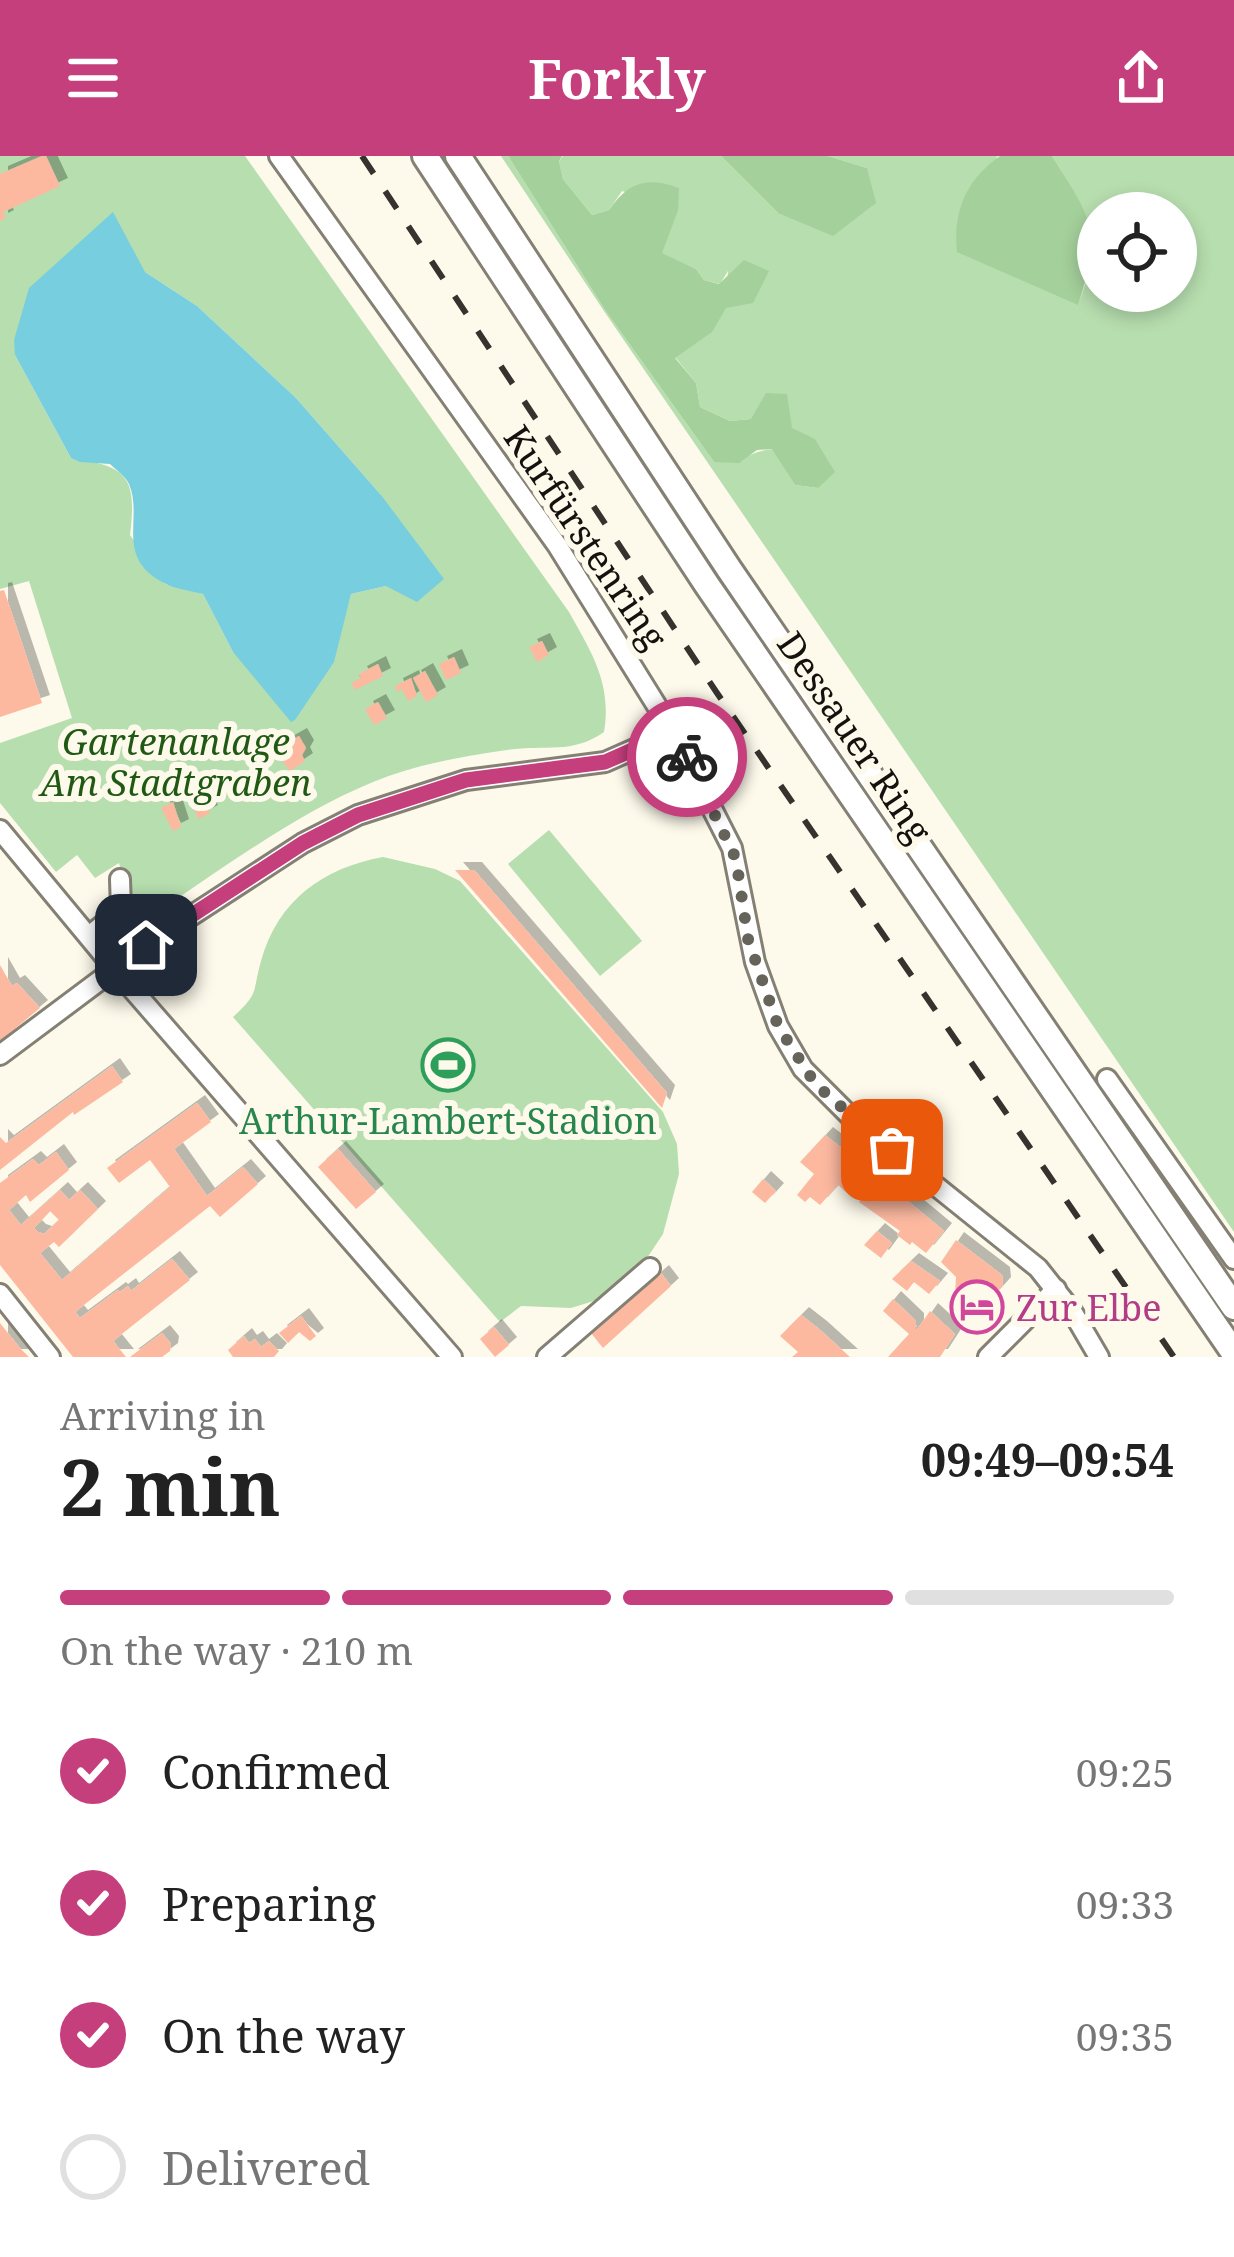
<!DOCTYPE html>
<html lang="en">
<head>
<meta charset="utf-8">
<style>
  :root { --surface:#fff; --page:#f6f6f6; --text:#222; --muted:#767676; --line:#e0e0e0; --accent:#c63f7d }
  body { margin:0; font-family:"Noto Serif",serif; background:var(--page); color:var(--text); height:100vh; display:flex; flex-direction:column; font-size:45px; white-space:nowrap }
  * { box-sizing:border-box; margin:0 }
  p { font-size:39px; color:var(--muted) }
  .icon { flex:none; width:66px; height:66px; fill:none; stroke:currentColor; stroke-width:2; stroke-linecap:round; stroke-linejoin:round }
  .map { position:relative; height:1201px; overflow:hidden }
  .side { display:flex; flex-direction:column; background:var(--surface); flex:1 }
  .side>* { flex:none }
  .buttons { position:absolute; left:1077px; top:36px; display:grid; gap:24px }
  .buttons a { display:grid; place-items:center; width:120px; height:120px; border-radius:50%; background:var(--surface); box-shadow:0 6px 18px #0003; font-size:60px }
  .pin { position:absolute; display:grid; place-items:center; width:102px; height:102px; color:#fff; margin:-51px; border-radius:24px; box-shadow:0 6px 18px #0006 }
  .courier { position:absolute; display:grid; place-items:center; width:120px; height:120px; margin:-60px; border:9px solid #c63f7d; border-radius:50%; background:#fff; color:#222; box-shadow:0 3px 15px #0007 }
  .headline em { font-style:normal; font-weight:700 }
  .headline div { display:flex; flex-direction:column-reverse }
  .headline { display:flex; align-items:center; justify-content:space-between; height:204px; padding:0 60px }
  h1 { font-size:78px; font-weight:700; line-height:90px }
  .bar { display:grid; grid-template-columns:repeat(4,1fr); gap:18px 12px; align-content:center; height:144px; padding:0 60px }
  .bar i { height:15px; border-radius:9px; background:var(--line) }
  .bar .on { background:var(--accent) }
  .bar p { grid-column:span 4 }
  ol { padding:0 60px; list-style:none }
  li { display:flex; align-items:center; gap:36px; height:132px }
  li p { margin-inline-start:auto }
  li .icon { padding:12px; border-radius:50%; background:var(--accent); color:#fff; stroke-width:4 }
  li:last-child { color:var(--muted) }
  li i { width:66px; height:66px; border:6px solid var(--line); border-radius:50% }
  header { display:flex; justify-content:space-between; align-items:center; height:156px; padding:0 60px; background:var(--accent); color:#fff; font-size:54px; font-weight:700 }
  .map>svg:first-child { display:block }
  .green { fill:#b7deaf; fill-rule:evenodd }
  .forest { fill:#a4d09b }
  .water { fill:#77cede }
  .building { fill:#fdb9a0; fill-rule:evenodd; filter:url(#shadow) }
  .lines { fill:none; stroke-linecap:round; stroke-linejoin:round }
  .minor-casing { stroke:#848074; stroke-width:24 }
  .major-casing { stroke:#848074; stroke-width:30 }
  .minor { stroke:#fff; stroke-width:18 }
  .major { stroke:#fff; stroke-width:24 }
  .rail { stroke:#36332e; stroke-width:6; stroke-dasharray:21 21; stroke-linecap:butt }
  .done { stroke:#66635b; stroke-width:12; stroke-dasharray:0 21.6 }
  .route { stroke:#c63f7d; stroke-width:15 }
  .labels { text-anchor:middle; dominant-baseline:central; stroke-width:12; stroke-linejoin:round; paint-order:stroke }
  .street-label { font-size:36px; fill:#14120e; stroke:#fdf9eb }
  .park-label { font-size:36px; font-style:italic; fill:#205914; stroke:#fdf9eb }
  .leisure-label { font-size:36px; fill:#27864d; stroke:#fdf9eb }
  .hotel-label { font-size:36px; fill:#b23c85; stroke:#fdf9eb; text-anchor:start }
</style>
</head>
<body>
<header><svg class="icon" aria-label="menu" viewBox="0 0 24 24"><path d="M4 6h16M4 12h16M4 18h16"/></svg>Forkly<svg class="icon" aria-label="share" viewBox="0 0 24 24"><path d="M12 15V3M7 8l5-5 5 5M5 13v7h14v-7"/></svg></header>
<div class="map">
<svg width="1234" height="1201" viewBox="0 0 1234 1201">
  <defs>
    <filter id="shadow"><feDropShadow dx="8" dy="-8" stdDeviation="0" flood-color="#0004"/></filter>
  </defs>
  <rect width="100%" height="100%" fill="#fdf9eb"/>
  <g class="green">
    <path d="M0 0H245L569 456C592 497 612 528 604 576 571 599 546 588 507 594 463 600 414 609 373 626 288 661 212 721 136 770L119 707 95 722 77 699 56 716 0 647V587L72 562 29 425 0 433ZM145 116 197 150 296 242 381 339 386 430 351 438 343 465 233 496 203 438 165 428 130 379C137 321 128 310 71 302L15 199Z"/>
    <path d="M501 0H508L605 154 714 306C745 307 746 296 773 293L795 329 818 332 751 263 730 265 700 251 696 227 675 201C716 173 725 166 728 115L720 128 704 124 696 113 661 97 678 55 622 35 609 54 592 59 563 23 559 5 563 0H721L778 57 867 12 828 0H1000L996 1 1078 148C1106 79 1089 59 1052 0H1234V1076L604 155ZM1098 57H1176V135H1098Z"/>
    <polygon points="549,674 642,785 600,820 508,708"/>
    <path d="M383 701 435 713 460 725 663 956 677 988 679 1018 663 1078 647 1102 629 1121 597 1144 571 1152 521 1150 500 1166 233 861C260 836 252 837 261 805 278 744 323 712 383 701Z"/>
  </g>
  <g class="forest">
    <path d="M508 0H562L559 5 563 23 592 59 609 54C628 26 647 20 679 32L678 55 662 97 696 113 704 124 719 128 744 104 769 115 753 147 726 152 712 176 675 202 696 227 700 251 730 265 751 263 766 237 787 238 792 272 815 283 835 316 818 332 795 329 772 293 757 294 739 307 714 306 605 154Z"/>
    <polygon points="721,0 828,0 867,12 876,47 833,80 778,57"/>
    <path d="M1000 0H1052C1092 63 1103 74 1078 149L957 96C953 55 966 24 1000 0Z"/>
  </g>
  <path class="water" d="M113 56 145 116 197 150 296 242 381 339 444 423 417 446 386 430 351 438 334 506 295 564 291 566 233 496 203 438C191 435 176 433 166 428 113 402 144 363 129 328 125 320 116 314 110 308L80 306 71 302 15 199 14 184 29 132Z"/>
  <g class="building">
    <polygon points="42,0 46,0 60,30 3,56 6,62 0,65 0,18"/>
    <polygon points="4,434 42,547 0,561 0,435"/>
    <polygon points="542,485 549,499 537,506 529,491"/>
    <polygon points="454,501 461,517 446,524 439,508"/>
    <polygon points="378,508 383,520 355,534 351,527 361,522 359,518"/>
    <polygon points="425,515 438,539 426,546 413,522"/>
    <polygon points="411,522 417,540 408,545 402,533 397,536 395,530"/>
    <polygon points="378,546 387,562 374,569 365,553"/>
    <polygon points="299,580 306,592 302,599 305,605 290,615 274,594"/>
    <polygon points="198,634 210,657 199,663 187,640"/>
    <polygon points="173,646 181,671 173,675 161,652"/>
    <polygon points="455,714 474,714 667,937 662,952"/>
    <polygon points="0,809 12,830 17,827 40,852 0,885"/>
    <polygon points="112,910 123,926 74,959 73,956 0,1014 0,981 6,987"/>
    <path d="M197 947 211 966 174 993 207 1040 243 1011 258 1028 220 1061 210 1050 75 1156 80 1162 118 1134 120 1136 128 1130 131 1135 172 1103 190 1124 113 1185 126 1201H73L0 1109V1027L33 1003 39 1009 56 996 69 1014 30 1046 26 1039 9 1054 21 1069 60 1034 69 1044 80 1034 98 1053 59 1091 54 1086 40 1097 62 1124 170 1031 150 1004 119 1027 107 1012ZM50 1055 59 1064 44 1078 38 1076 34 1072Z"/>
    <polygon points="825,979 869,1013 847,1037 838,1029 820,1049 810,1041 805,1046 797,1039 814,1018 800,1006"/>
    <polygon points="338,993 376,1036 356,1053 318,1011"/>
    <polygon points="879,1021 944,1075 926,1097 912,1086 910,1089 897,1079 900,1075 859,1046"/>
    <polygon points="763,1023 776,1035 765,1047 752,1036"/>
    <polygon points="877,1075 892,1087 881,1102 864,1089"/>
    <polygon points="956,1084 1002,1119 1003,1129 977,1158 955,1140 956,1121 941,1106"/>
    <polygon points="911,1105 940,1125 929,1138 914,1126 907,1135 892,1123"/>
    <polygon points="661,1117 671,1130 603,1192 591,1177"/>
    <polygon points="893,1143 916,1165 916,1175 930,1155 955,1178 940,1201 888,1201 909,1178 883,1155"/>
    <polygon points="801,1159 819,1173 850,1201 792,1201 798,1196 780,1180"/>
    <polygon points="301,1160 316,1180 310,1185 299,1176 288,1187 279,1177"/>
    <polygon points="0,1167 19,1191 29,1201 0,1201"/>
    <polygon points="494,1171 509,1189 495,1201 480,1183"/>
    <polygon points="162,1177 171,1188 170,1195 162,1201 130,1201"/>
    <polygon points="244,1180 249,1187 255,1183 261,1191 269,1185 279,1195 274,1201 233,1201 228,1194"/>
  </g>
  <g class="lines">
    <g class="minor-casing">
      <g id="minor">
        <polyline points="279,0 557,389 673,576 732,692 755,806 778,870 803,913 855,965 1038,1112 1072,1155 1099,1201"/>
        <polyline points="0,674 126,826 452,1201"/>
        <polyline points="89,780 121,754 120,723"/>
        <polyline points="0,899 151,786 303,687 358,659 466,624 605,606 673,576"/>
        <polyline points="1107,923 1234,1103"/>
        <polyline points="0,1138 50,1201"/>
        <polyline points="547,1201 650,1112"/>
        <polyline points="988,1201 1056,1133"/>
      </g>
    </g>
    <g class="major-casing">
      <g id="major">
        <polyline points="425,0 707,429 1234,1197"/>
        <polyline points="458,0 729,413 1234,1151"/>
      </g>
    </g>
    <use href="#minor" class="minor"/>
    <use href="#major" class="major"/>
    <polyline class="rail" points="362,0 717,537 1174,1201"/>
  </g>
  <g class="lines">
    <polyline class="done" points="687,601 736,703 748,783 778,870 816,929 892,994"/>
    <polyline class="route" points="146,789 303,687 358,659 466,624 605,606 673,576 687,601"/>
  </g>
  <defs>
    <g id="stadium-ring" transform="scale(2.7)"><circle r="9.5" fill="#fdf9eb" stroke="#2e9e5b" stroke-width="1.5"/><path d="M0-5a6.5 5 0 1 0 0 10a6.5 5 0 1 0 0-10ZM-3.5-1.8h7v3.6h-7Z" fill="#2e9e5b"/></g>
    <g id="hotel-ring" transform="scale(2.7)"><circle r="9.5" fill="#fdf9eb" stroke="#d1479c" stroke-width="1.5"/><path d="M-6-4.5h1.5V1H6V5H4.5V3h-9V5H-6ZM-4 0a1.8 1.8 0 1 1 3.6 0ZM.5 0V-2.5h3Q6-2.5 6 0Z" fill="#d1479c"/></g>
  </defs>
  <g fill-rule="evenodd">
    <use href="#stadium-ring" x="448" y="909"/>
    <use href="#hotel-ring" x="977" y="1151"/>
  </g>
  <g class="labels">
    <g class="street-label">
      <text transform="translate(586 381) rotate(56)">Kurfürstenring</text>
      <text transform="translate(855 581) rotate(56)">Dessauer Ring</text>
    </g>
    <g class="park-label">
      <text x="176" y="585">Gartenanlage<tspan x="176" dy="41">Am Stadtgraben</tspan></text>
    </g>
    <g class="leisure-label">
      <text x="448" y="964">Arthur-Lambert-Stadion</text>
    </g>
    <g class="hotel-label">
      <text x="1016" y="1151">Zur Elbe</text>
    </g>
  </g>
</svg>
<div class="buttons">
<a><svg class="icon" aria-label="locate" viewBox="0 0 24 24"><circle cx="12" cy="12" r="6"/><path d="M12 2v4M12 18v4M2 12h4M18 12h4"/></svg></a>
</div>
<div class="pin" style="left:892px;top:994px;background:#ea580c"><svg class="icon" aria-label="bag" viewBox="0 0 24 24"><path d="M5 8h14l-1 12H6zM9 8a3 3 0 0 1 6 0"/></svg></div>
<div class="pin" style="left:146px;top:789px;background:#1f2937"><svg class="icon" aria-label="home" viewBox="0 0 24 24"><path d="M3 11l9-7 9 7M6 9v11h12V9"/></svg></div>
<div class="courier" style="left:687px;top:601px"><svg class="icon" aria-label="bike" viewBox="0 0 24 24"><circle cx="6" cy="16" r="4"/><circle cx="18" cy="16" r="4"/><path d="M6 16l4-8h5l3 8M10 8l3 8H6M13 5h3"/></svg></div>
</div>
<section class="side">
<div class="headline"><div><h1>2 min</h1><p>Arriving in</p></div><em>09:49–09:54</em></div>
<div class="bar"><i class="on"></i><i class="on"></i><i class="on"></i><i></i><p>On the way · 210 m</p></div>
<ol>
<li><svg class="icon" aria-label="check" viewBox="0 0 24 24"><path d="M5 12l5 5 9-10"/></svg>Confirmed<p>09:25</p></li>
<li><svg class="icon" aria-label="check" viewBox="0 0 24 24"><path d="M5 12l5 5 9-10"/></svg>Preparing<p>09:33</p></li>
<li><svg class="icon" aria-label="check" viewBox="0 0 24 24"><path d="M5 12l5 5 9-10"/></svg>On the way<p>09:35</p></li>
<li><i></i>Delivered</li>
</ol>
</section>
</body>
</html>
